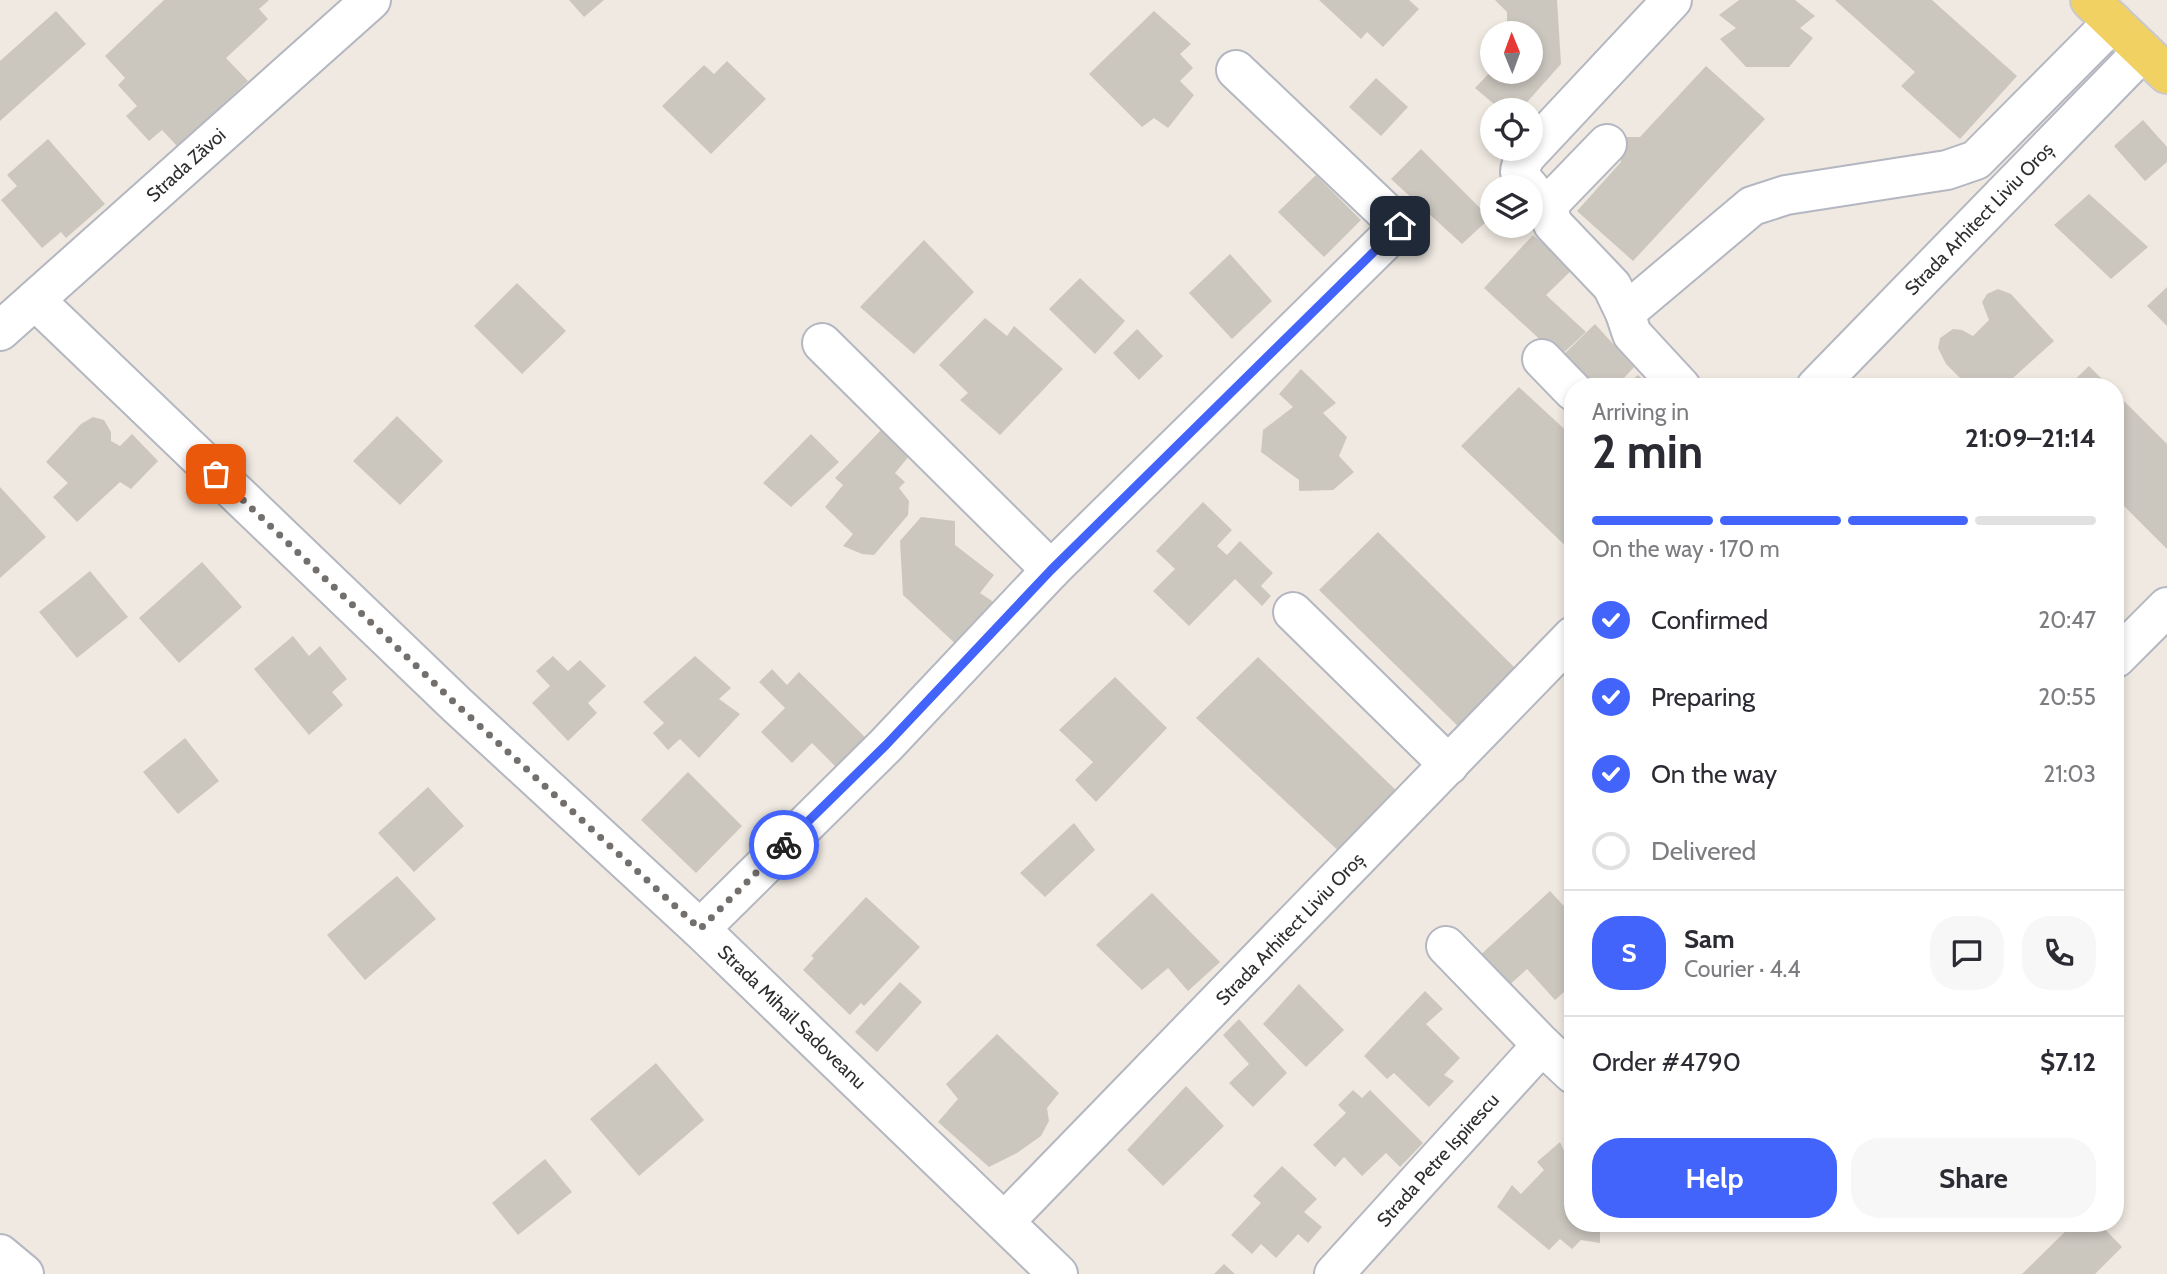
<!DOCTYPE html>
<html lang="en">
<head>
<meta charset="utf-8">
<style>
  :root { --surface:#fff; --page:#f7f7f7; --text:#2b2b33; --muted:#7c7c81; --line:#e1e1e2; --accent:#4264fb }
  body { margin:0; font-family:Cabin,sans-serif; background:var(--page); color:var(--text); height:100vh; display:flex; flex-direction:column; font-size:26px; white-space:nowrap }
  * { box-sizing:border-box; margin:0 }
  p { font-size:23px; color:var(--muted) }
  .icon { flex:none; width:38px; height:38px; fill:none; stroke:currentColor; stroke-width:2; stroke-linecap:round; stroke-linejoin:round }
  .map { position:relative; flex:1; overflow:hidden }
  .panel { position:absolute; left:1564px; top:378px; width:560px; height:854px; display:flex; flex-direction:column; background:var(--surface); border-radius:28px; box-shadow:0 4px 10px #0003 }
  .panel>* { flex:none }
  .needle { width:46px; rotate:359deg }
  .fabs { position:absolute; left:1480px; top:21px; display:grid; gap:14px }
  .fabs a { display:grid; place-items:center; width:63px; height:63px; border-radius:50%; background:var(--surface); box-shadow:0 4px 10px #0003; font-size:35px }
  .pin { position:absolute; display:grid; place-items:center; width:60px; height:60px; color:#fff; margin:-30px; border-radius:14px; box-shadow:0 4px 10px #0006 }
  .courier { position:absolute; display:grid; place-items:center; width:70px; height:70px; margin:-35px; border:5px solid #4264fb; border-radius:50%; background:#fff; color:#222; box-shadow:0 2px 9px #0007 }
  .headline em { font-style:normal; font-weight:700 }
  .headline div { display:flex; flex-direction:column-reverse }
  .headline { display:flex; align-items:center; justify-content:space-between; height:119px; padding:0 28px }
  h1 { font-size:46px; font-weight:700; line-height:52px }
  .bar { display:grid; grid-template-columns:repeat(4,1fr); gap:10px 7px; align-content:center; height:84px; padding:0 28px }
  .bar i { height:9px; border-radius:5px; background:var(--line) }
  .bar .current { background:var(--accent) }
  .bar p { grid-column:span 4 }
  .line { display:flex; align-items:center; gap:18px; padding:0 28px; border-top:2px solid var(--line) }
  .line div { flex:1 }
  .round { display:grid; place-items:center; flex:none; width:74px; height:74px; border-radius:28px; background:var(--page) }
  ol { padding:0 28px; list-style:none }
  li { display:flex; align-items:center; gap:21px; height:77px }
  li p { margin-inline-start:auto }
  li .icon { padding:7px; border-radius:50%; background:var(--accent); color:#fff; stroke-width:4 }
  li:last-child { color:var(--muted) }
  li i { width:38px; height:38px; border:4px solid var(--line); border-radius:50% }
  .button { display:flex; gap:14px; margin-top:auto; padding:14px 28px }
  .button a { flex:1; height:80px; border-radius:28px; background:var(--accent); color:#fff; font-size:28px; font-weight:700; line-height:80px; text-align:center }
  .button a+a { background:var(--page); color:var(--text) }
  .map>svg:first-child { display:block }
  .building { fill:#cbc7bf }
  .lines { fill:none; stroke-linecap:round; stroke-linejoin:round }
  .minor-casing { stroke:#b4b7c1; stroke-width:42 }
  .major-casing { stroke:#c9c9c9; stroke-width:42 }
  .minor { stroke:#fff; stroke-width:38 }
  .major { stroke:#f2d163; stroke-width:38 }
  .done { stroke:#726f6d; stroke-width:7; stroke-dasharray:0 12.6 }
  .route { stroke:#4264fb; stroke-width:9 }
  .labels { text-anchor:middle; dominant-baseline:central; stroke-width:7; stroke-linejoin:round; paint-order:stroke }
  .street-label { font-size:19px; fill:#2e2e2e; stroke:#fff }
</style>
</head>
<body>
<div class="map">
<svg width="2167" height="1274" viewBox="0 0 2167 1274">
  <rect width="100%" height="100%" fill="#efe9e1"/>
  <g class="building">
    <polygon points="164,0 269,0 259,9 268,19 226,58 248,81 178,147 162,130 149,141 126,116 137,106 118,85 125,78 105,56"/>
    <polygon points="569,0 604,0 584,17"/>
    <polygon points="1319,0 1409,0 1419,9 1383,47 1367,32 1361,39"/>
    <polygon points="1495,0 1557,0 1561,64 1520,110 1501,110 1475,88 1493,69 1493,72 1531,72 1531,33 1507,33 1507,12"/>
    <polygon points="1739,0 1795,0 1815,16 1800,28 1813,38 1789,67 1746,67 1720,39 1736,28 1719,15"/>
    <polygon points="1835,0 1932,0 2017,76 1960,139 1901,86 1915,72"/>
    <polygon points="56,11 86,44 0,121 0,61"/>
    <polygon points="1154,11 1191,44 1180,54 1193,68 1180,81 1194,95 1168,128 1154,118 1142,127 1089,74"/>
    <polygon points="727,61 766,99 711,154 662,106 704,65 714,74"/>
    <polygon points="1706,66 1765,119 1633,261 1577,211 1621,162 1619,137 1640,137"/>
    <polygon points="1376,78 1408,107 1381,136 1349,107"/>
    <polygon points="2143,120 2167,147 2167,162 2145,181 2114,146"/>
    <polygon points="48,139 105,204 66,238 61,232 42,248 1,200 17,186 7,175"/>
    <polygon points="1421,149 1490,218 1462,244 1391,179"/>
    <polygon points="1316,175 1361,220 1324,257 1278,212"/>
    <polygon points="2089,194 2148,247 2111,279 2054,225"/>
    <polygon points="1533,235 1574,268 1546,295 1586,332 1559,357 1484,288"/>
    <polygon points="924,240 974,292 914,354 860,307"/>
    <polygon points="1230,254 1272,301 1232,339 1189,293"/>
    <polygon points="1080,278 1125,321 1095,354 1049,309"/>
    <polygon points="517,283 566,331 522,374 474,326"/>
    <polygon points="2167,287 2167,326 2147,306"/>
    <polygon points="1998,289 2011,294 2054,341 2003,387 1969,387 1946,364 1938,348 1940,338 1953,329 1962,330 1973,336 1989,320 1982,302 1987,294"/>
    <polygon points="985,318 1007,336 1014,326 1063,369 1000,435 960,400 968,393 939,365"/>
    <polygon points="1595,324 1634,367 1616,387 1587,387 1559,359"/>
    <polygon points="1137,329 1163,356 1139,380 1113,353"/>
    <polygon points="2089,366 2110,387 2067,387"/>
    <polygon points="1301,369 1336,403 1323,413 1347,437 1339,456 1354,472 1333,490 1299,491 1299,480 1261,452 1263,430 1293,407 1279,394"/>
    <polygon points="1638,375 1650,387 1624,387"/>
    <polygon points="1519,387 1573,437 1573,553 1461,446"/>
    <polygon points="2116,393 2167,444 2167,549 2116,498"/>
    <polygon points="397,416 443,461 400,505 353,461"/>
    <polygon points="93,417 104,420 111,432 111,441 120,446 132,434 158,461 131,489 120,482 77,522 53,497 68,483 46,462 81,424"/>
    <polygon points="882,429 910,455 895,473 905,482 899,488 909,501 908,515 874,555 862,554 843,546 853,534 825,507 843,485 835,478"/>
    <polygon points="811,434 839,462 791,507 763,483"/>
    <polygon points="0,487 46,537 0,578"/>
    <polygon points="1203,502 1232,530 1217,546 1227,555 1240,541 1273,573 1261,586 1271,596 1262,606 1235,579 1189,626 1153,591 1175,569 1156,551"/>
    <polygon points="921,517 955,521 955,545 994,575 980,593 998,605 958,646 903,595 900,541"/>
    <polygon points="1378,532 1522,675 1467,735 1319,590"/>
    <polygon points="202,562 242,607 179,663 139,618"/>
    <polygon points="90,571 128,617 77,658 39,612"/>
    <polygon points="293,636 309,656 320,646 347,679 332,692 343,705 309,735 254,669"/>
    <polygon points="553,656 568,671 580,660 606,686 588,703 597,713 568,741 532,703 550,686 536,671"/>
    <polygon points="695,656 731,688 719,699 740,714 699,758 680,739 668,750 653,733 664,723 643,702"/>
    <polygon points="1258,657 1402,796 1345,857 1196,718"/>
    <polygon points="772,669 787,685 799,672 866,738 836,767 812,743 792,763 761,732 785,708 759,682"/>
    <polygon points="1115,677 1167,728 1096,802 1075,780 1093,762 1059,730"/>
    <polygon points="185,738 219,781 178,814 143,772"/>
    <polygon points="688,772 742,826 696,873 641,820"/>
    <polygon points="428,787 464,826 414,872 378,833"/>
    <polygon points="1074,823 1095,850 1045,897 1020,873"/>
    <polygon points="397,876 436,919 365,980 327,935"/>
    <polygon points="1550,891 1573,916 1573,984 1555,1000 1527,969 1505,989 1476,959"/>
    <polygon points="1152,893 1220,962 1188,991 1168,968 1142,990 1096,945"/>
    <polygon points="866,897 920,947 864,1006 861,1003 850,1015 803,970 814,958 811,956"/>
    <polygon points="900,982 922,1002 877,1052 855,1032"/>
    <polygon points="1299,984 1344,1030 1306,1067 1263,1024"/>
    <polygon points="1425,991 1443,1009 1426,1024 1460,1058 1444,1075 1454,1081 1429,1107 1394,1073 1387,1079 1364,1056"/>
    <polygon points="1239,1019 1287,1073 1253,1107 1229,1083 1249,1064 1223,1035"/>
    <polygon points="997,1034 1059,1093 1047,1108 1049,1121 1041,1136 1017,1153 989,1167 938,1122 958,1099 946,1084"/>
    <polygon points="656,1063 704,1120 639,1176 590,1119"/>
    <polygon points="1186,1086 1224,1126 1163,1186 1127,1150"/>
    <polygon points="1353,1090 1362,1098 1370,1090 1423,1143 1400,1167 1386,1153 1362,1176 1344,1157 1335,1167 1313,1145 1346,1113 1338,1105"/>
    <polygon points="1560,1142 1565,1153 1573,1143 1573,1223 1613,1223 1613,1232 1600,1231 1600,1243 1581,1240 1572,1249 1560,1239 1549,1250 1497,1207 1512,1185 1521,1194 1544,1170 1537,1162"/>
    <polygon points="545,1159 572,1192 518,1235 492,1203"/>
    <polygon points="1282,1166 1317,1199 1304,1212 1322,1227 1308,1243 1298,1234 1276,1258 1261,1244 1252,1254 1231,1235 1261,1203 1253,1196"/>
    <polygon points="2074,1223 2099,1223 2122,1247 2095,1274 2022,1274"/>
    <polygon points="1224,1264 1235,1274 1214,1274"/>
  </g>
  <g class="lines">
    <g class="minor-casing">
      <g id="minor">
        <path d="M1529 187C1517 175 1518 170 1526 156L1672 0"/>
        <polyline points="1531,190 1547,206 1553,224 1612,286 1625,313 1632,334 1681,387"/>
        <polyline points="1547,206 1607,144"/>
        <polyline points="35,300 457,705 700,929 1058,1274"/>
        <polyline points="1625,313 1752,206 1786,195 1947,170 1976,160 2113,22"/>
        <polyline points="0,331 371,0"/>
        <polyline points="822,343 1051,570"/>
        <polyline points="1542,359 1573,391"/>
        <polyline points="1816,387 2143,51"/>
        <polyline points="1293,612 1449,765"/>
        <polyline points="2116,658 2167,607"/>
        <polyline points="700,929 886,745 1051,570 1400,226 1236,70"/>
        <polyline points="1446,946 1542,1045 1573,1074"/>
        <polyline points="1005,1221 1573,636"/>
        <polyline points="0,1254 24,1274"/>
        <polyline points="1334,1274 1542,1045"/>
      </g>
    </g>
    <g class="major-casing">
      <polyline id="major" points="2090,0 2167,74"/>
    </g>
    <use href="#minor" class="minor"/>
    <use href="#major" class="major"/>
  </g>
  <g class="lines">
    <polyline class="done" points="216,474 457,705 700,929 784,845"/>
    <polyline class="route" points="784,845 886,745 1051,570 1400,226"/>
  </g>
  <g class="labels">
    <g class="street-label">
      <text transform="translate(186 165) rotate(-42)">Strada Zăvoi</text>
      <text transform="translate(1979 219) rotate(-46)">Strada Arhitect Liviu Oroș</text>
      <text transform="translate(1290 929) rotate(-46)">Strada Arhitect Liviu Oroș</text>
      <text transform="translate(792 1017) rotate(44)">Strada Mihail Sadoveanu</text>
      <text transform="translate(1438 1160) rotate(-48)">Strada Petre Ispirescu</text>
    </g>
  </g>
</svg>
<div class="fabs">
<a><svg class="needle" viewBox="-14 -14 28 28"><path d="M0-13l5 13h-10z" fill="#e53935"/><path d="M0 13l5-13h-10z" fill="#7c7c81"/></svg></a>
<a><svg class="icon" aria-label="locate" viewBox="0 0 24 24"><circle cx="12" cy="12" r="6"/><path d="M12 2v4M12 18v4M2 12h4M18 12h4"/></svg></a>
<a><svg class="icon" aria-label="layers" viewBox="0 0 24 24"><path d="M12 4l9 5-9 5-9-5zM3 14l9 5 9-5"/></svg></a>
</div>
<div class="pin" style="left:216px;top:474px;background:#ea580c"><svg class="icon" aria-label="bag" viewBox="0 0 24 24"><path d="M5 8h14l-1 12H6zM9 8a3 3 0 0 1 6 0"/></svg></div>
<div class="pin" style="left:1400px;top:226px;background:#1f2937"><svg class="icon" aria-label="home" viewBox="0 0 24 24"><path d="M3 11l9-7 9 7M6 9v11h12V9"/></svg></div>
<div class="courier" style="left:784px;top:845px"><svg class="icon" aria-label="bike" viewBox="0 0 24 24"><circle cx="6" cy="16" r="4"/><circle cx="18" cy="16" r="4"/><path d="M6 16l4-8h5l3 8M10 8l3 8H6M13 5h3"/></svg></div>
<section class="panel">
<div class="headline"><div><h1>2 min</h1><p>Arriving in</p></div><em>21:09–21:14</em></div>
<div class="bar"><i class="current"></i><i class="current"></i><i class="current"></i><i></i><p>On the way · 170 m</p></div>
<ol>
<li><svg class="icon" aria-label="check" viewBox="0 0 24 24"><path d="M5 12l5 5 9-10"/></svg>Confirmed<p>20:47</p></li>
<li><svg class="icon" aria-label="check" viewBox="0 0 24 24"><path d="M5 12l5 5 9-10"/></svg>Preparing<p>20:55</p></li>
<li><svg class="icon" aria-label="check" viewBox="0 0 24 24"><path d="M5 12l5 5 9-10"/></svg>On the way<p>21:03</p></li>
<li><i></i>Delivered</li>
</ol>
<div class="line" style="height:126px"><b class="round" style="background:var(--accent);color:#fff">S</b><div><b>Sam</b><p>Courier · 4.4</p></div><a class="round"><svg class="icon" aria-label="chat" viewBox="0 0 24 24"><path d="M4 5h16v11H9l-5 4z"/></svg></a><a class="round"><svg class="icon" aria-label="phone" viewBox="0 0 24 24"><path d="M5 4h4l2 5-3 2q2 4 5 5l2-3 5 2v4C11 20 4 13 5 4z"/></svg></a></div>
<div class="line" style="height:91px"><div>Order #4790</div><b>$7.12</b></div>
<div class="button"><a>Help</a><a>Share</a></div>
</section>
</div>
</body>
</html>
